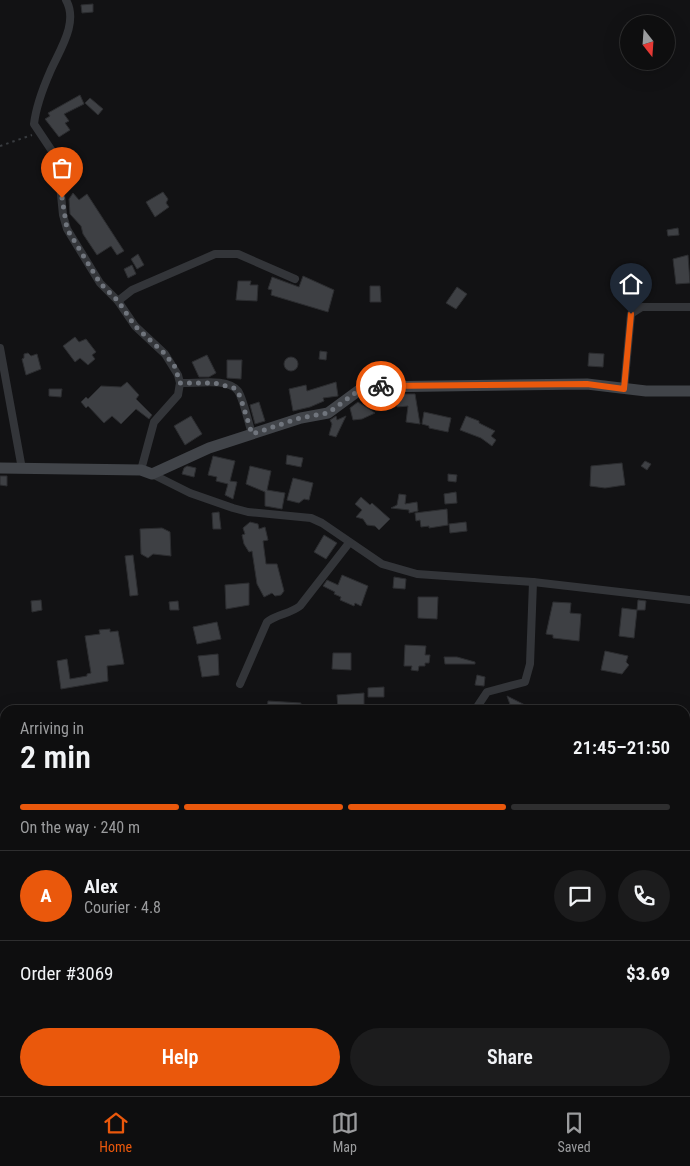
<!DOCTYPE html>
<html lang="en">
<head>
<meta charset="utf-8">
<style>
  :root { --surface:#0e0e0f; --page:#1c1c1d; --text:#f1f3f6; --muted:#9b9c9e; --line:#2e2e2f; --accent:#ea580c }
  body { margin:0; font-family:"Roboto Condensed",sans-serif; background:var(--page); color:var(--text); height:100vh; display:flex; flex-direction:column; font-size:19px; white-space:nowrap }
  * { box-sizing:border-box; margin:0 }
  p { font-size:16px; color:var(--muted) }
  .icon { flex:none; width:28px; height:28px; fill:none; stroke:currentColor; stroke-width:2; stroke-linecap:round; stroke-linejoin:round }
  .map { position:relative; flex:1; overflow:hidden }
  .details { position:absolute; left:0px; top:705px; width:690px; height:391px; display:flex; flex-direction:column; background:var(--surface); border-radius:15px 15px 0 0; box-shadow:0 5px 20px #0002,0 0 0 1px var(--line) }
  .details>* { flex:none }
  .needle { width:32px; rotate:163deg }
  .controls { position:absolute; left:620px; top:15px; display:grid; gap:10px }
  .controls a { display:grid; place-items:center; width:55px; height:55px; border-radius:50%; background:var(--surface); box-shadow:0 5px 20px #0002,0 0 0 1px var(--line); font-size:25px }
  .pin { position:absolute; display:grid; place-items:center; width:42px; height:42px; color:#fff; margin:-51px -21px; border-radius:50% 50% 50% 0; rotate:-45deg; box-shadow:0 0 5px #0007 }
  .pin .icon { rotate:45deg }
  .courier { position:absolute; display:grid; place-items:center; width:50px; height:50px; margin:-25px; border:4px solid #ea580c; border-radius:50%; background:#fff; color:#222; box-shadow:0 1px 6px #0007 }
  .summary em { font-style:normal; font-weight:600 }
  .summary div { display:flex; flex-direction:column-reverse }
  .summary { display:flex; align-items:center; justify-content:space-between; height:85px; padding:0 20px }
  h1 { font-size:32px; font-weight:600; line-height:38px }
  .bar { display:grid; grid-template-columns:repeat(4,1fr); gap:8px 5px; align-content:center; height:60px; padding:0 20px }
  .bar i { height:6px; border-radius:4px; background:var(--line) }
  .bar .current { background:var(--accent) }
  .bar p { grid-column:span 4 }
  .line { display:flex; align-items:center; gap:12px; padding:0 20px; border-top:1px solid var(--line) }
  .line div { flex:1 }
  .round { display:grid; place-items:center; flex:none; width:52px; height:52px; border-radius:26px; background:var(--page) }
  .primary-button { display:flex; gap:10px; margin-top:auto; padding:10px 20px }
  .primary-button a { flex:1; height:58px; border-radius:30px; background:var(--accent); color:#fff; font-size:20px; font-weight:600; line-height:58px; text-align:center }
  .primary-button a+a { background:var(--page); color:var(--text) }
  .tabs { display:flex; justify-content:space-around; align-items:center; height:70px; border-top:1px solid var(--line); background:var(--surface); font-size:14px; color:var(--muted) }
  .tabs a { display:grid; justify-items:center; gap:2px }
  .tabs .current { color:var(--accent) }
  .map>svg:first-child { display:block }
  .building { fill:#3e4044; stroke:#2c2d30 }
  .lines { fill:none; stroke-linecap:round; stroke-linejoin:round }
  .path { stroke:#393c40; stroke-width:2; stroke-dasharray:2.5 4; stroke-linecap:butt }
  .street { stroke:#333539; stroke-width:8 }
  .secondary { stroke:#414449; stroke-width:11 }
  .done { stroke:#70757d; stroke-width:5; stroke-dasharray:0 9 }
  .route { stroke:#ea580c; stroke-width:6 }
</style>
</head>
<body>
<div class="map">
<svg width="690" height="1096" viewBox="0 0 690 1096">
  <rect width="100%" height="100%" fill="#121214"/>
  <g class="building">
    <polygon points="93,4 93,12 82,13 81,5"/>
    <polygon points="80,95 84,104 64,114 69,121 65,123 70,130 59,137 45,119 50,116 48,113"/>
    <polygon points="90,98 103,109 98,115 85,103"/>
    <polygon points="163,192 168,199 166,203 169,207 155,217 146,202"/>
    <polygon points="73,193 79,200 87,194 124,251 117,255 111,246 97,255 83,234 81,226 70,214 69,199"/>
    <polygon points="678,228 679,235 668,236 667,230"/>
    <polygon points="138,254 144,265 137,269 131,259"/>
    <polygon points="688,255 690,283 676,284 673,259"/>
    <polygon points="132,265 136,274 128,278 124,269"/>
    <polygon points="303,276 334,290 328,312 271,295 272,290 268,289 272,277 299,287"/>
    <polygon points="238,281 251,281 250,285 258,285 257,301 236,300"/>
    <polygon points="370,286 380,286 381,302 370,302"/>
    <polygon points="457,287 467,294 456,309 446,303"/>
    <polygon points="75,337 79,342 86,339 96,352 92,355 95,359 88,365 80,358 75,362 63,346"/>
    <polygon points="320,351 327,352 326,360 319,359"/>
    <polygon points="28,353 31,356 37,354 41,369 26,375 22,359 24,358 24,354"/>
    <polygon points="589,353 604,354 603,367 588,366"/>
    <polygon points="207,355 216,373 209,377 199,377 192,362"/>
    <circle cx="291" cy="364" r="7"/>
    <polygon points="227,360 242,360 241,379 227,378"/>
    <polygon points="127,382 139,395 136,399 152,415 149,419 136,409 121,424 112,416 104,423 88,406 86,408 81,402 86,397 88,399 101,386 121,387"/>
    <polygon points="336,382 338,396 323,398 324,401 310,407 293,411 289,389 306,385 307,391"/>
    <polygon points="49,389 62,389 61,397 49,396"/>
    <polygon points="400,394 415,394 420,424 406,422 408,406 397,407 396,400 400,399"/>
    <polygon points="259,402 265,421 255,424 250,405"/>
    <polygon points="358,402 375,413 362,419 353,420 350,408"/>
    <polygon points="424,412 451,418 448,432 429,428 429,426 422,424"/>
    <polygon points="191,416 202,434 185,445 174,426"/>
    <polygon points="336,416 337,420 346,416 336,437 329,435 332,424 330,420"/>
    <polygon points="466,416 479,421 479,423 495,431 491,436 496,440 492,446 481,438 460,430"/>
    <polygon points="287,455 303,458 301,467 286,464"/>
    <polygon points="213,456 235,461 230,481 237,482 233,499 225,495 228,484 216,481 217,477 208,475"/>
    <polygon points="645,461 651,464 647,470 641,466"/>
    <polygon points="622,463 625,485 605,488 590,486 591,466"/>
    <polygon points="187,466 196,468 194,477 182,474 184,468"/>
    <polygon points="250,466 271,471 267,490 285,493 282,509 265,506 265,492 246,484"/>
    <polygon points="448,474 457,475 456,482 448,481"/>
    <polygon points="0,476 7,476 7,486 0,485"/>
    <polygon points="293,478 313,483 309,500 304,499 299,503 287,500"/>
    <polygon points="456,492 457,503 445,504 444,494"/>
    <polygon points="399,494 406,495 405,504 417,502 418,511 409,513 409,510 391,508 397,505"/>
    <polygon points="361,497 370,505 372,503 390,519 379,530 375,526 367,525 363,519 356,517 362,510 355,504"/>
    <polygon points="447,509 448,525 429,528 429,526 421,527 420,520 416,521 415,513"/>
    <polygon points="219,512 221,529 213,529 212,513"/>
    <polygon points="250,522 258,524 259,529 265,527 268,540 263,541 266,564 277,564 284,591 281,595 275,596 272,593 264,597 257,584 252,551 249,552 244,544 242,535 245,534 243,528"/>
    <polygon points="466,522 467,531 450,533 449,524"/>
    <polygon points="162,528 170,532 171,556 153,554 148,558 141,554 140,529"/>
    <polygon points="324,535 337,543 326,559 314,552"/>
    <polygon points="133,555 138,595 130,596 125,556"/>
    <polygon points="342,575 368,586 361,606 355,603 354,606 340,600 341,597 334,594 335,592 323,586 327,580 338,585"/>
    <polygon points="394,577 406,579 405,589 393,588"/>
    <polygon points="249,583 249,605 226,609 225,585"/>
    <polygon points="418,597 438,597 437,619 418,618"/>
    <polygon points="41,600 42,610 32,612 31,601"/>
    <polygon points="638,600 646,601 645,610 637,610"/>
    <polygon points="178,601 179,610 170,610 169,602"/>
    <polygon points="553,602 571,603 570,613 581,614 579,641 553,638 553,635 546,634"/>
    <polygon points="622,608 637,610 634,638 619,636"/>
    <polygon points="217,622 221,639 197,644 193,627"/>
    <polygon points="110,629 110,632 118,631 124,664 107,666 108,681 61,689 57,661 67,659 70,679 87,676 87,674 91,673 85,636 100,634 99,630"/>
    <polygon points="405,645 426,646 425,655 430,655 429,663 425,663 425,666 419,666 418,671 411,670 412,666 404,666"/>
    <polygon points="605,651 628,656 626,662 629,665 622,674 601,670"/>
    <polygon points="333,653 351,653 351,670 332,669"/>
    <polygon points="218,654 219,675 202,677 198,656"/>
    <polygon points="444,657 457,657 475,662 475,664 445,664"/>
    <polygon points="477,675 485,677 484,686 475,685"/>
    <polygon points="384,687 384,697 368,697 368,688"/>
    <polygon points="364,693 364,710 338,710 337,695"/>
    <polygon points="507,696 535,710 512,710"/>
    <polygon points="268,701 301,703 300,710 267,710"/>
  </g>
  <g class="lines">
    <polyline class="path" points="0,146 32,135"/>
    <g class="street">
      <path d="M66 0C79 23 59 51 50 72 43 88 36 107 34 124L54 154 58 164 63 215 67 229 100 283 118 301 135 326 165 354 178 375 180 383 178 395 154 422 141 470"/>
      <polyline points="118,301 132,290 215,254 238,254 295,279"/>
      <polyline points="0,348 22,469"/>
      <path d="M180 383C196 384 227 377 238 391 244 400 248 423 252 433"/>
      <polyline points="624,389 631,314 642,307 690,307"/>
      <polyline points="152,474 190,493 233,508 248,512 311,518 322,523 382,564 417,574 533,582 690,600"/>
      <path d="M240 684 267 622C277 614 290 614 300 606L349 543"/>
      <polyline points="475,710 487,692 525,682 530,664 533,582"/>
    </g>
    <polyline class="secondary" points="0,468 141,470 152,474 209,448 301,418 328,413 358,391 371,387 587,384 646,391 690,391"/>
  </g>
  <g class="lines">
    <polyline class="done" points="62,198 67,229 100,283 118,301 135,326 165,354 175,367 180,383 214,383 234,388 240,396 252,434 300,418 328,413 358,391 381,386"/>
    <polyline class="route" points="381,386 587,384 624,389 631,314"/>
  </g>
</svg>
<div class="controls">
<a><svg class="needle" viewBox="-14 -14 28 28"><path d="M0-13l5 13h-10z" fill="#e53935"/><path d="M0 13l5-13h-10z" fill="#9b9c9e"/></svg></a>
</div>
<div class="pin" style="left:62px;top:198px;background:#ea580c"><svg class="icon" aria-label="bag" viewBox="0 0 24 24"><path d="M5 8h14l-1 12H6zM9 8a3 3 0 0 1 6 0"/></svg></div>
<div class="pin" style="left:631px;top:314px;background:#1f2937"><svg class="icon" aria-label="home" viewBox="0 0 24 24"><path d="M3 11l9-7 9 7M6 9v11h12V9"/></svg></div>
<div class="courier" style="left:381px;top:386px"><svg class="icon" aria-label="bike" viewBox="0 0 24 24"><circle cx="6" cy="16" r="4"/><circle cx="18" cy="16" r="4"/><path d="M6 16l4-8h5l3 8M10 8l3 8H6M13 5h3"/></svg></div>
<section class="details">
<div class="summary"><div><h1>2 min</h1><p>Arriving in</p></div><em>21:45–21:50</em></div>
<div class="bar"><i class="current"></i><i class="current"></i><i class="current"></i><i></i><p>On the way · 240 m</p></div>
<div class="line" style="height:90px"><b class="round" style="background:var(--accent);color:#fff">A</b><div><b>Alex</b><p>Courier · 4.8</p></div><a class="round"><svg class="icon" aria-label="chat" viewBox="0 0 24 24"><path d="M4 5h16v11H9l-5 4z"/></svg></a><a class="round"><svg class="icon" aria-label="phone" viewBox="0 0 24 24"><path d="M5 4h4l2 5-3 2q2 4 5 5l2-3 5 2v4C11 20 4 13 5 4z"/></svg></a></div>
<div class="line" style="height:65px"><div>Order #3069</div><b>$3.69</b></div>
<div class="primary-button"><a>Help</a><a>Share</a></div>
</section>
</div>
<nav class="tabs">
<a class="current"><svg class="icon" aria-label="home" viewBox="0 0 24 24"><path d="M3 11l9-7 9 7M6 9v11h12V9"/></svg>Home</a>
<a><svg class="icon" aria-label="map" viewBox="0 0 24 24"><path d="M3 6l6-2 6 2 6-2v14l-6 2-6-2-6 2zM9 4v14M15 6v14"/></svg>Map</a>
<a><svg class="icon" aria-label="saved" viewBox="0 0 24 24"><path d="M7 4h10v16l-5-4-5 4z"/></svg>Saved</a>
</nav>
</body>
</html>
